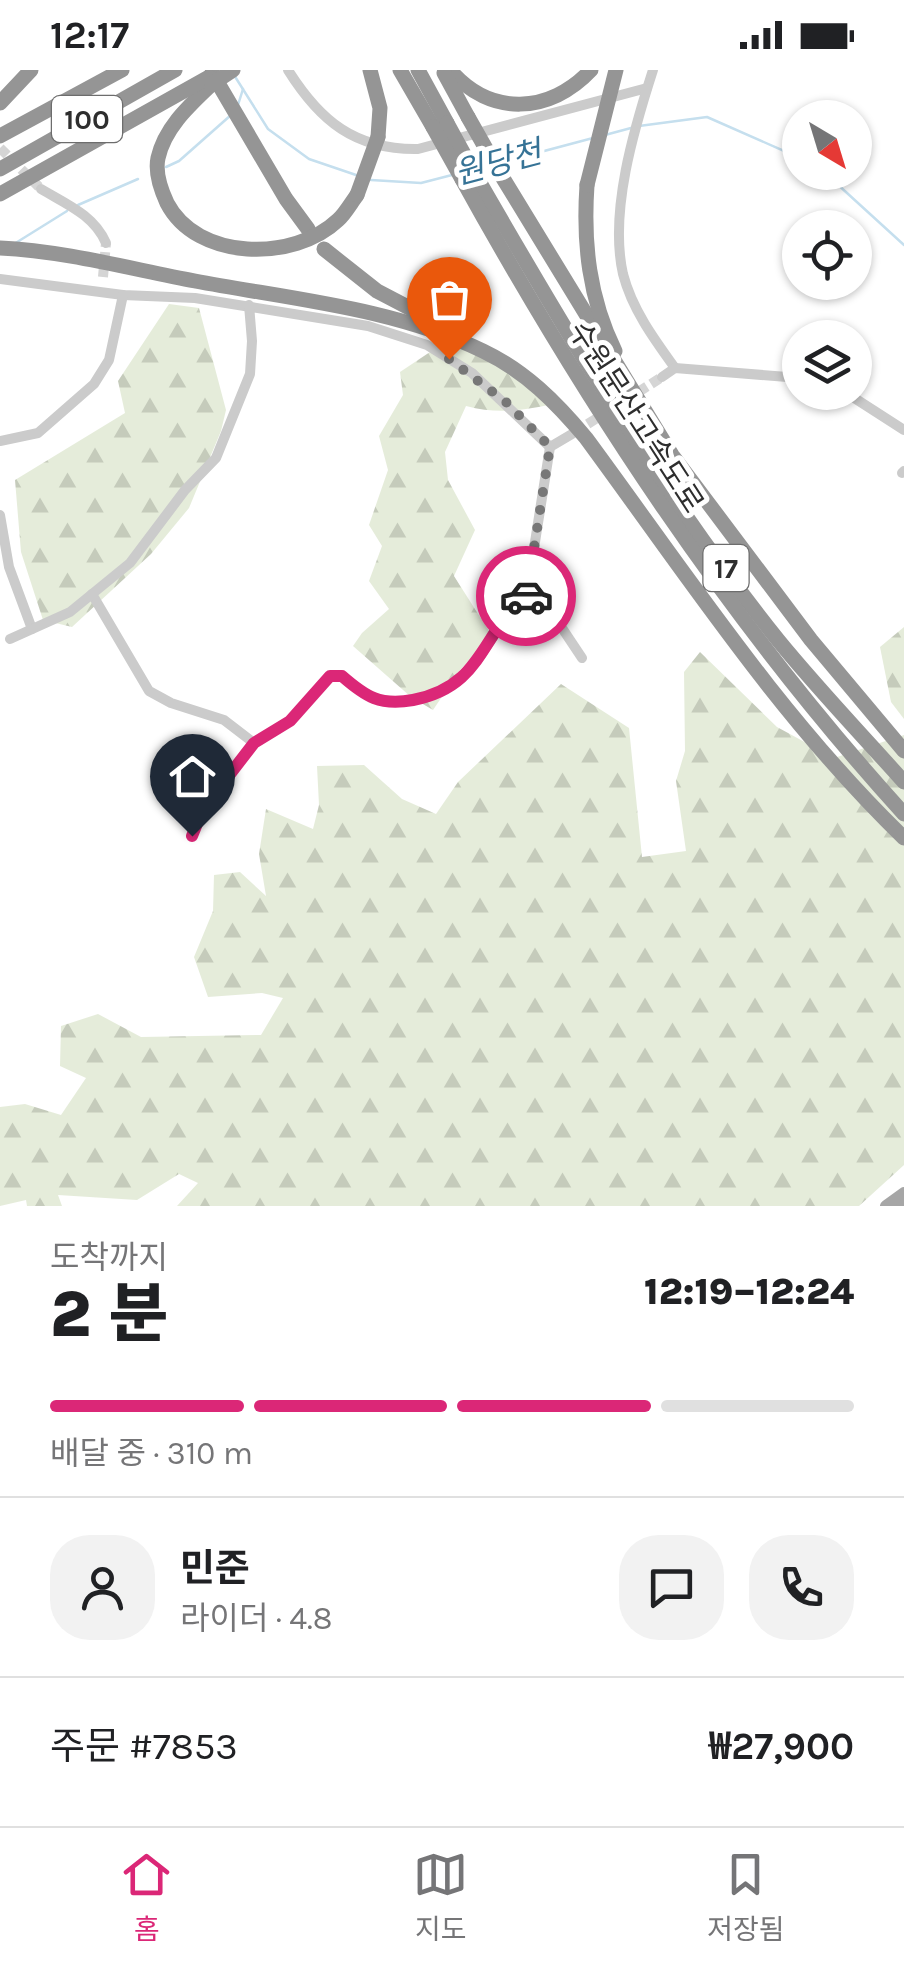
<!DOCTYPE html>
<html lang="ko">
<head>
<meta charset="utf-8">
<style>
  :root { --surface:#fff; --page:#f2f2f2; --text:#202124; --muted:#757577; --line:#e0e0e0; --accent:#db2777 }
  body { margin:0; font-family:Karla,"Noto Sans KR",sans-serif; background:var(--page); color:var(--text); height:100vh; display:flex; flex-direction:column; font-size:38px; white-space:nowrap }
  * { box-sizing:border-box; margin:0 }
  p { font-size:32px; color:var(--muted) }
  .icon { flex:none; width:55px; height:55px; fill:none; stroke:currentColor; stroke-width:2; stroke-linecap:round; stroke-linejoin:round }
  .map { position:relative; height:1136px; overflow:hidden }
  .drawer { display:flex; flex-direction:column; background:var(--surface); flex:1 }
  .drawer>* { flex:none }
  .needle { width:65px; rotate:142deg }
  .controls { position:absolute; left:782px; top:30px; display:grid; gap:20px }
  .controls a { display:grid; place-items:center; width:90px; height:90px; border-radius:50%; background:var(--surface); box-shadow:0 2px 8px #0004; font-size:50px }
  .pin { position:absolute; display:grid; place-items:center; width:85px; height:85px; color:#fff; margin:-102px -42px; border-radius:50% 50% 50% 0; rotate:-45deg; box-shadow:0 0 10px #0007 }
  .pin .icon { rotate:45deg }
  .courier { position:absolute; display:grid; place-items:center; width:100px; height:100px; margin:-50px; border:8px solid #db2777; border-radius:50%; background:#fff; color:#222; box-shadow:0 2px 12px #0007 }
  .head em { font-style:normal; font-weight:800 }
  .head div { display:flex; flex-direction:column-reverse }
  .head { display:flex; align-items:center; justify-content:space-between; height:170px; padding:0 50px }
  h1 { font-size:65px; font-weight:800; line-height:75px }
  .bar { display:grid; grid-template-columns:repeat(4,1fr); gap:15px 10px; align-content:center; height:120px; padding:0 50px }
  .bar i { height:12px; border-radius:8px; background:var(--line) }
  .bar .selected { background:var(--accent) }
  .bar p { grid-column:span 4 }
  .line { display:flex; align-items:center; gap:25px; padding:0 50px; border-top:2px solid var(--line) }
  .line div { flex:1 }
  .round { display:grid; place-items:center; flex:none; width:105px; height:105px; border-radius:40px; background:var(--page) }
  .status { display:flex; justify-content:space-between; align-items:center; height:70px; padding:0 50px; background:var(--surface); direction:ltr }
  .status svg { height:28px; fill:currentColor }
  .menu { display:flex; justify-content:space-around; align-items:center; height:140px; border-top:2px solid var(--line); background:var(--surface); font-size:28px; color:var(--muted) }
  .menu a { display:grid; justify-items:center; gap:5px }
  .menu .selected { color:var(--accent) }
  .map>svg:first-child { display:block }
  .forest { fill:url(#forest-firs) }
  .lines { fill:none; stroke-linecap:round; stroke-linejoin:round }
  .stream { stroke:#c5dfee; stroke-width:2.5 }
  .minor-tunnel { stroke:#d5d5d5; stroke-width:10; stroke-dasharray:10 5; stroke-linecap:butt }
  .minor { stroke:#cbcbcb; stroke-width:10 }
  .major { stroke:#a6a6a6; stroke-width:12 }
  .highway { stroke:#959595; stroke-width:15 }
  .highway-bridge { stroke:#959595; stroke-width:15 }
  .done { stroke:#777; stroke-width:10; stroke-dasharray:0 18 }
  .route { stroke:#db2777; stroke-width:12 }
  .labels { text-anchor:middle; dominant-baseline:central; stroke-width:10; stroke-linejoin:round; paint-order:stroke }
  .shield { fill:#fff; stroke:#6d6d6d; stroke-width:2.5 }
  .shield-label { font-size:28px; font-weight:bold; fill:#2e2e2e }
  .street-label { font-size:30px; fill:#2e2e2e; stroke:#fff }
  .water-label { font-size:32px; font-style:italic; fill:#367396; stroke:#fff }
</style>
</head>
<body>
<div class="status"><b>12:17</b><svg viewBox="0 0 49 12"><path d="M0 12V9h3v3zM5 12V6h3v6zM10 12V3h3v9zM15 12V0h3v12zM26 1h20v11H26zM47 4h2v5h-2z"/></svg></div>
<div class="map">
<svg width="904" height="1136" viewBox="0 0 904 1136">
  <defs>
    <pattern id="forest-firs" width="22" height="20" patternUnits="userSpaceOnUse" patternTransform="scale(2.5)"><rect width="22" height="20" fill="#e5ecda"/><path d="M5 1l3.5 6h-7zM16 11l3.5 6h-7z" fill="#c5cbbb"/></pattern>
  </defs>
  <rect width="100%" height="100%" fill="#fff"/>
  <g class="forest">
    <polygon points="169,234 199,238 226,340 221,361 189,438 151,484 72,557 43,550 21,482 15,410 125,343 118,311"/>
    <path d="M455 274 491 290 558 333C525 340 499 345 466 336L445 382 448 410 475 460 454 506 492 566 460 600 433 640 411 627 353 576 362 563 389 539 369 511 382 476 369 455 388 400 379 366 403 325 400 302 430 282Z"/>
    <polygon points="904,557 904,649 891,632 880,577"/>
    <polygon points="700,582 777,657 834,688 904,665 904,1095 859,1136 177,1136 198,1113 179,1104 137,1130 58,1125 62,1136 27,1136 26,1130 0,1136 0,1037 25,1034 61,1045 86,1008 60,996 61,956 98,944 141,967 261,965 283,928 262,923 208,927 194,887 213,841 214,805 240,802 266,826 259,784 266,739 313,759 319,735 317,696 364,695 402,729 436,744 458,712 561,614 629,658 642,787 686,781 676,711 685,681 684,602"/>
  </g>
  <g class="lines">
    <g class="stream">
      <polyline points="234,5 268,59 309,89 359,106"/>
      <polyline points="238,35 243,19"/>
      <polyline points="639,56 707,47 800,88"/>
      <polyline points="605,65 631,58"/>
      <polyline points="499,93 593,68"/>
      <polyline points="166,97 179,91 231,45"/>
      <polyline points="824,102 904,175"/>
      <polyline points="371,110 421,113 452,105"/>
      <polyline points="78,135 138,109"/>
      <polyline points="14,174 67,141"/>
    </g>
    <g class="minor-tunnel">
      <polyline points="0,78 41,119"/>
      <polyline points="103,207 106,173"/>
      <polyline points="575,362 662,307"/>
    </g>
    <g class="minor">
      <path d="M288 0C320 51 355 80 418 79L647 18"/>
      <path d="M653 0C634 59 609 142 623 204 632 239 654 269 675 298"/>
      <path d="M41 119C66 134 94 145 106 173"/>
      <polyline points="0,209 123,225 195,228 368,256 427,275 472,303 550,377 572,364"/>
      <polyline points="662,307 675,298 800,308"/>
      <polyline points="845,322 904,360"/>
      <polyline points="0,371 38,363 94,314 109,290 123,225"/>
      <polyline points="550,377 532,491 536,519 582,588"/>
      <polyline points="902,403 904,401"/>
      <polyline points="0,445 9,497 32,559"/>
      <polyline points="92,524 149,621 171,633 224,650 254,673"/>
      <polyline points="10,569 70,542 130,493 185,420 216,388 250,304 252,271 249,235"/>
      <path d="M192 766 203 739 254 673 290 651 330 606H342C365 626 380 636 412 630 488 615 482 557 536 519"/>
    </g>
    <g class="major">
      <polyline points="886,1136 904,1123"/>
      <polyline points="902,1136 904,1135"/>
    </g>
    <g class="highway">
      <polyline points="370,0 380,38 378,67"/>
      <polyline points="400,0 433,57"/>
      <polyline points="418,0 447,53"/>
      <path d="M450 0C490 47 550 44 591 0"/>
      <polyline points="212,3 286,129 308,159"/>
      <polyline points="444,3 468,47"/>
      <path d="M212 14C190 35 165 57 158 88 155 102 161 120 167 133 197 191 294 192 338 150 345 144 351 133 357 125"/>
      <polyline points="0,33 31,0"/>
      <polyline points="0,66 122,0"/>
      <polyline points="0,99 175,0"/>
      <polyline points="498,100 672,385 811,570 904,681"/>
      <path d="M476 106C568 266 662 425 778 570 818 619 862 665 904 712"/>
      <path d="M462 109C588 337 729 551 904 744"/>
      <path d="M587 115C583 173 589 228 615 281"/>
      <polyline points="0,124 209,7"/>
      <path d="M0 178C65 181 131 199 195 211 290 229 394 238 483 281 525 301 556 332 586 368 687 505 781 649 904 768"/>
      <polyline points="324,179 377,221 442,255"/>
    </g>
    <g class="highway-bridge">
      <polyline points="212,14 233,0"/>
      <polyline points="468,47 498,100"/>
      <polyline points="447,53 476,106"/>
      <polyline points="433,57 462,109"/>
      <polyline points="587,115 616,0"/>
      <polyline points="357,125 378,67"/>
    </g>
  </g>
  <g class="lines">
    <polyline class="done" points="449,289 506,332 550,377 532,491 536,519 526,526"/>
    <path class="route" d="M192 766 203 739 254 673 290 651 330 606H342C366 627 380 636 413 630 484 616 480 564 526 526"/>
  </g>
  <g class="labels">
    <g class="shield">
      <rect x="52" y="26" width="70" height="46" rx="8"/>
      <rect x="703.5" y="475" width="45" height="46" rx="8"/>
    </g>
    <g class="shield-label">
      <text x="87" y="49">100</text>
      <text x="726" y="498">17</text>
    </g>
    <g class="street-label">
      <text transform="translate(636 347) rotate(57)">수원문산고속도로</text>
    </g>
    <g class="water-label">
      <text transform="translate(498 93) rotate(-15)">원당천</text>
    </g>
  </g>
</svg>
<div class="controls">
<a><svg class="needle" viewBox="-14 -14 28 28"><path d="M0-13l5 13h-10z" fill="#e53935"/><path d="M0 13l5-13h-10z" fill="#757577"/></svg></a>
<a><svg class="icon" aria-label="locate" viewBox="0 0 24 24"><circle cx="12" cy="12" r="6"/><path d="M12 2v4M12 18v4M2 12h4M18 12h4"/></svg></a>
<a><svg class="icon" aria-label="layers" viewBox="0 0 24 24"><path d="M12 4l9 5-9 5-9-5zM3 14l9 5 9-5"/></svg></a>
</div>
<div class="pin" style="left:449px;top:289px;background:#ea580c"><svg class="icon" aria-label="bag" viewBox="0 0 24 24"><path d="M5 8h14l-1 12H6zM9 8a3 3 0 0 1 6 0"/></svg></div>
<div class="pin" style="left:192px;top:766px;background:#1f2937"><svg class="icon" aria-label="home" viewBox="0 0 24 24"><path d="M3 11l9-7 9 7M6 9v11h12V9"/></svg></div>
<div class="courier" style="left:526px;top:526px"><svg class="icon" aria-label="car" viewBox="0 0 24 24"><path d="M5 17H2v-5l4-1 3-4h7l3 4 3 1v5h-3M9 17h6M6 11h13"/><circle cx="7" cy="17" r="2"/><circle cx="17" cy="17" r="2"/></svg></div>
</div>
<section class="drawer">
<div class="head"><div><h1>2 분</h1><p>도착까지</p></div><em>12:19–12:24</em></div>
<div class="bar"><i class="selected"></i><i class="selected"></i><i class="selected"></i><i></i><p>배달 중 · 310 m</p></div>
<div class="line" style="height:180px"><a class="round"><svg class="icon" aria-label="person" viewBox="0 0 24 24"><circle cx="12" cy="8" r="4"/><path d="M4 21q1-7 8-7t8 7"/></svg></a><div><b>민준</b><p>라이더 · 4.8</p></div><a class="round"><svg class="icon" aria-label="chat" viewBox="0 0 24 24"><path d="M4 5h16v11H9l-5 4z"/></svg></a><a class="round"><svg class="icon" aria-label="phone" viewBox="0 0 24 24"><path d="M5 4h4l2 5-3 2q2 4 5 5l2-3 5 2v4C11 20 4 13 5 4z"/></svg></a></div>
<div class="line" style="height:130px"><div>주문 #7853</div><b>₩27,900</b></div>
</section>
<nav class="menu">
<a class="selected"><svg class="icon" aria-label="home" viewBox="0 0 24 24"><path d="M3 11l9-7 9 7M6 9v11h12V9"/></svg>홈</a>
<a><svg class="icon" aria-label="map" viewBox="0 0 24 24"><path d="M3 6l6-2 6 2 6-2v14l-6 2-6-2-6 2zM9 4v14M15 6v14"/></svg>지도</a>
<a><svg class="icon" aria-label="saved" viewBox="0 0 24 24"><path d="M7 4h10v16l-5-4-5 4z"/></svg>저장됨</a>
</nav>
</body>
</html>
